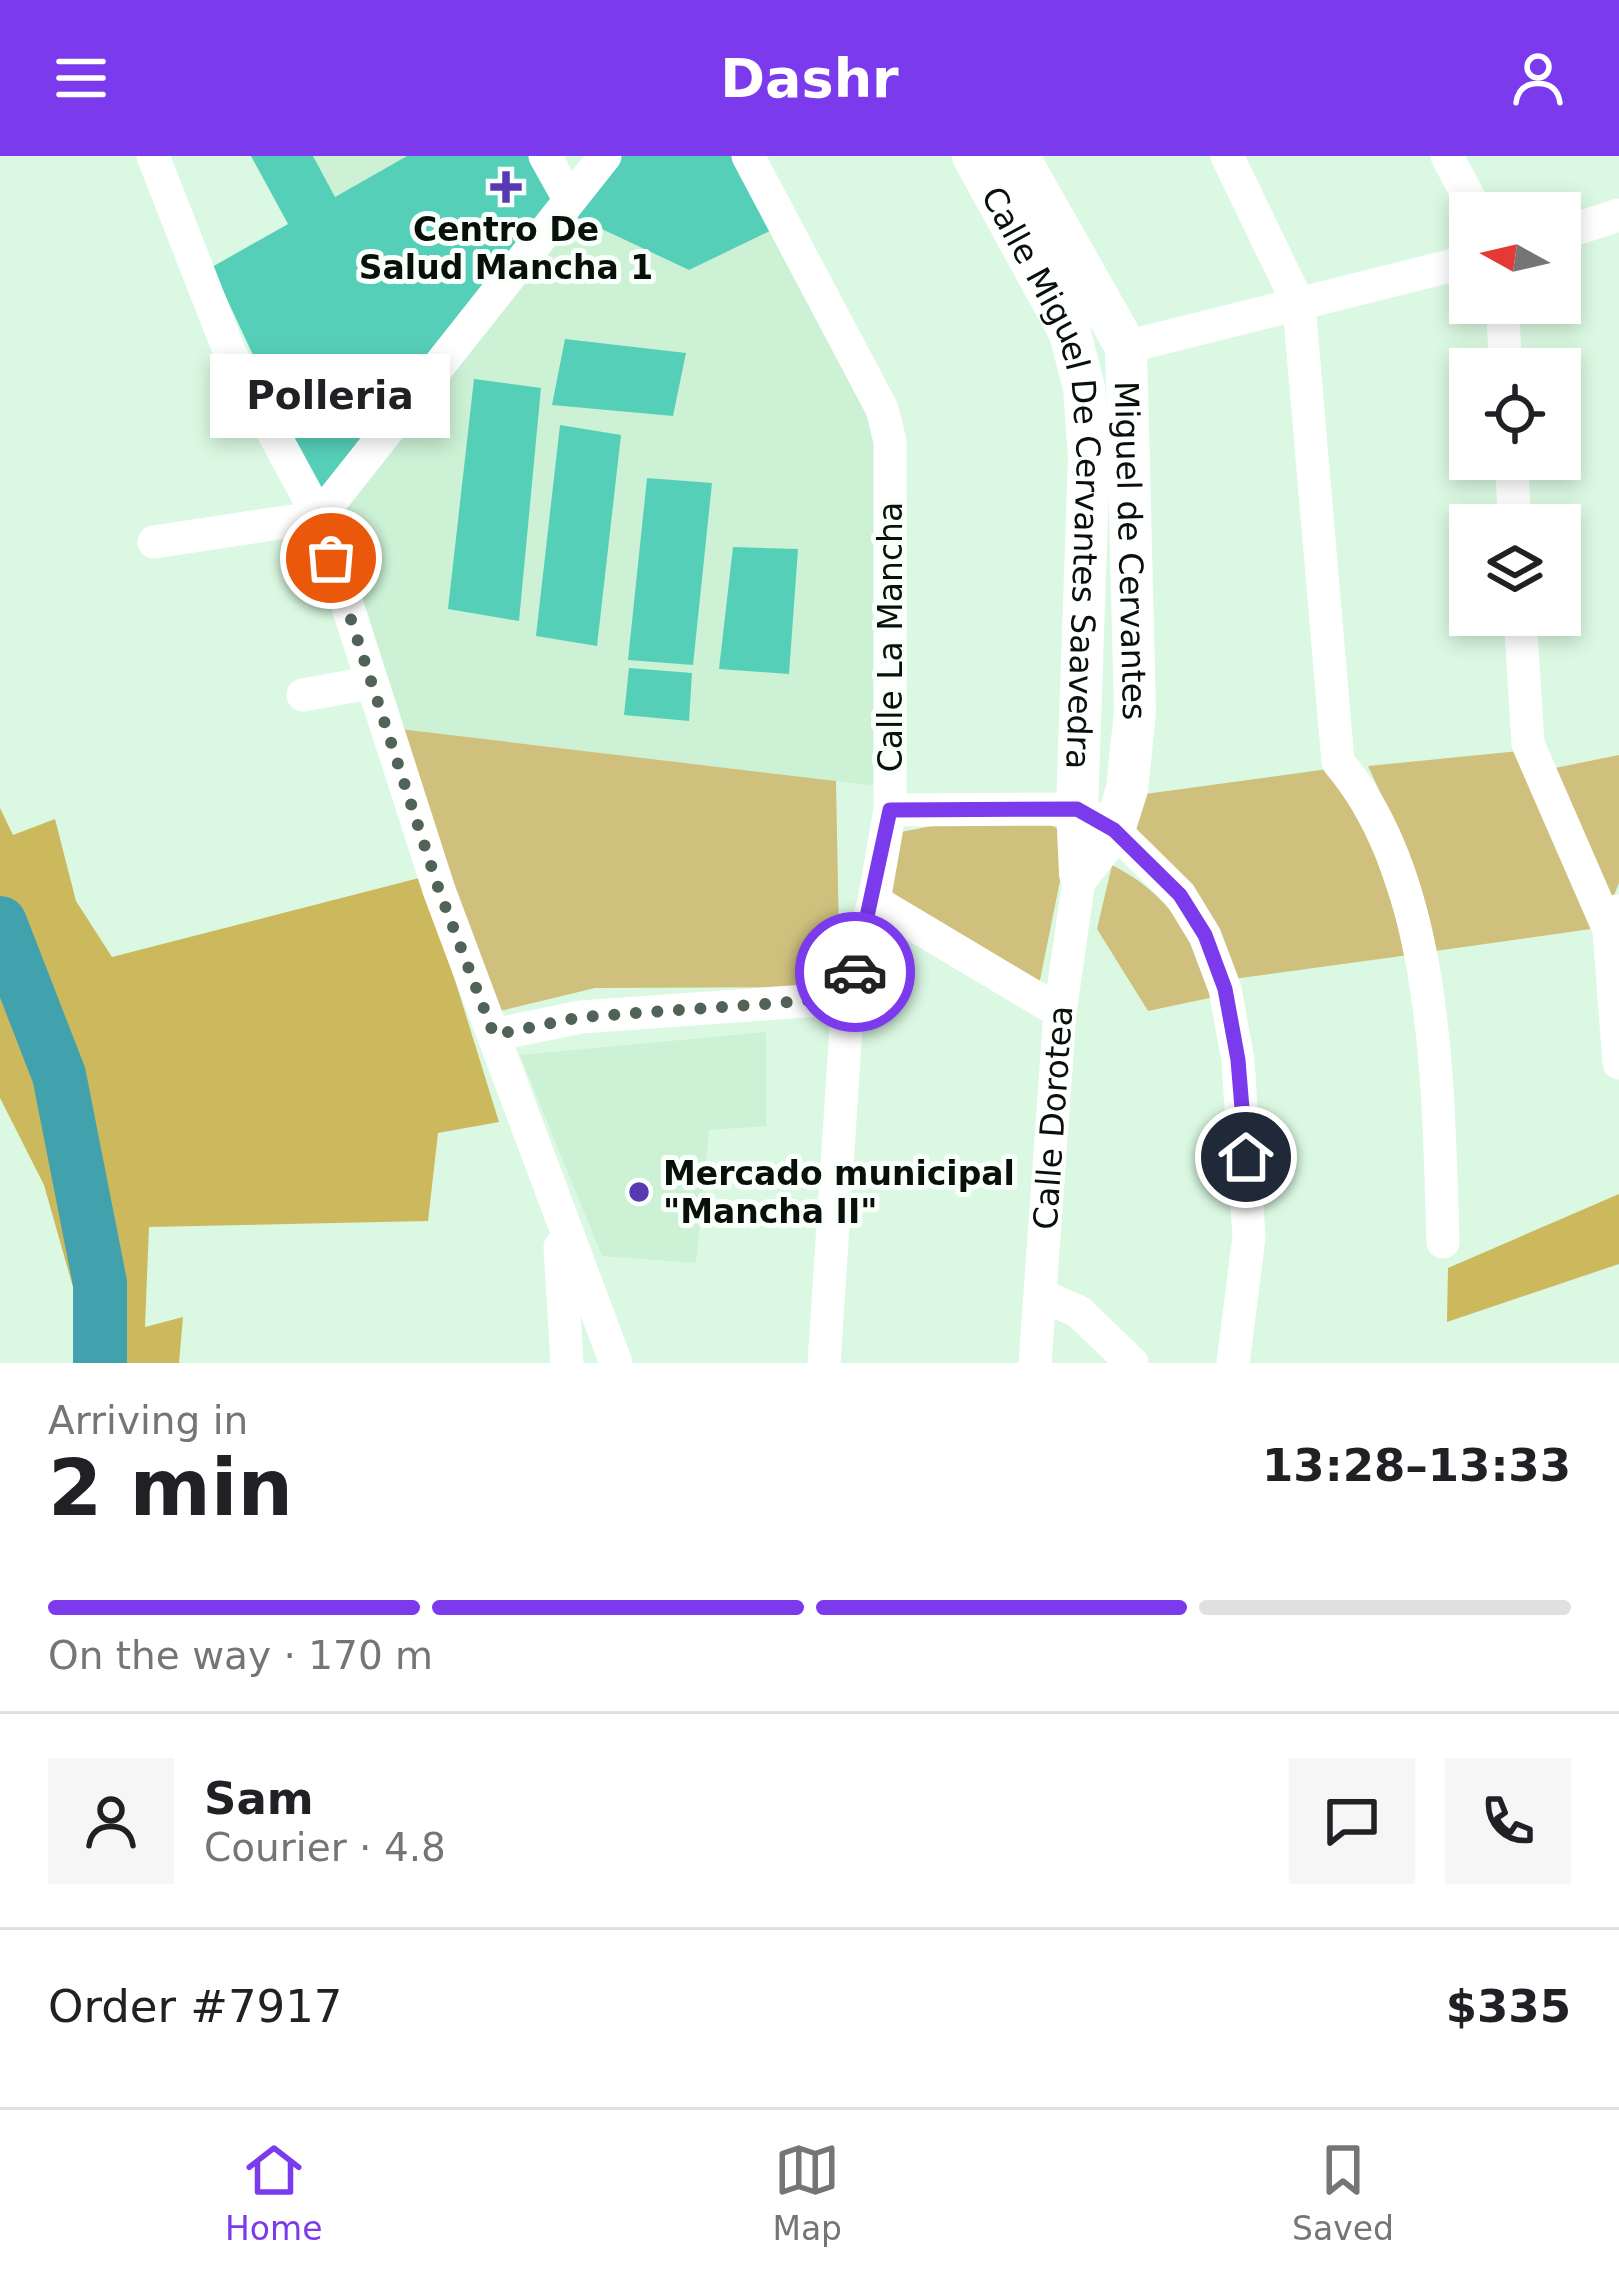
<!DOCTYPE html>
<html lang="en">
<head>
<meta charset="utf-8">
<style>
  :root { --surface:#fff; --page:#f6f6f6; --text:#202124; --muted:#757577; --line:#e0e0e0; --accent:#7c3aed }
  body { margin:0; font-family:"DejaVu Sans",sans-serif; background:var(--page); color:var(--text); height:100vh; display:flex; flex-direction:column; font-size:45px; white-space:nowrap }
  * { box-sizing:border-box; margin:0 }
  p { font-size:39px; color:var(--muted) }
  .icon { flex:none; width:66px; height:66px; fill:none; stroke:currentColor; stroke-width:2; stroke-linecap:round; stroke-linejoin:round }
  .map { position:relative; height:1207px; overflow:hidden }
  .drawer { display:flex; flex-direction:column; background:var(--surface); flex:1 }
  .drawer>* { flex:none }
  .needle { width:78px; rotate:278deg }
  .controls { position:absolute; left:1449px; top:36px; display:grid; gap:24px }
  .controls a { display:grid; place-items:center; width:132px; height:132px; border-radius:0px; background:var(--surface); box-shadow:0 6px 18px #0003; font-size:60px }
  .pin { position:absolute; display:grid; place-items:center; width:102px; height:102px; color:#fff; margin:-51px; border:6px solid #fff; border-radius:50%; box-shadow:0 3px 12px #0007 }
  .courier { position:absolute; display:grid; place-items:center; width:120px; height:120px; margin:-60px; border:9px solid #7c3aed; border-radius:50%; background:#fff; color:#222; box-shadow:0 3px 15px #0007 }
  .bubble { position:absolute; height:84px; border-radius:0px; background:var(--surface); box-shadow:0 6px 18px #0003; font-size:39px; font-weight:800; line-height:84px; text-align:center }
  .summary em { font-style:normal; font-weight:800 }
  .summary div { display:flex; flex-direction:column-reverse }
  .summary { display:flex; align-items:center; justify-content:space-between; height:204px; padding:0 48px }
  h1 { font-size:78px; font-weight:800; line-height:90px }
  .bar { display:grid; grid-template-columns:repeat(4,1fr); gap:18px 12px; align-content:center; height:144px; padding:0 48px }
  .bar i { height:15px; border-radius:9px; background:var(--line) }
  .bar .active { background:var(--accent) }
  .bar p { grid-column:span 4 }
  .line { display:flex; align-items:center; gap:30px; padding:0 48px; border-top:3px solid var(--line) }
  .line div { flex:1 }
  .round { display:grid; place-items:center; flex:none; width:126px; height:126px; border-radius:0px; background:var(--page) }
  header { display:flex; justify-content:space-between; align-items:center; height:156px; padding:0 48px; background:var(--accent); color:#fff; font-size:54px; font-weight:800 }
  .menu { display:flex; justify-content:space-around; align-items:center; height:168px; border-top:3px solid var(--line); background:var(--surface); font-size:33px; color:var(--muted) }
  .menu a { display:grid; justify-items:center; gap:6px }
  .menu .active { color:var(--accent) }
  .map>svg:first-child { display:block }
  .built { fill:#ccf1d5 }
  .green { fill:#cfc17d }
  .forest { fill:#ccb95e }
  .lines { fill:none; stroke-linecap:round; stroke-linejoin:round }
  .river { stroke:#41a2ae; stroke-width:54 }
  .building { fill:#56cfb9 }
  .minor { stroke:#fff; stroke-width:33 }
  .major { stroke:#fff; stroke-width:42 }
  .done { stroke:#516256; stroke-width:12; stroke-dasharray:0 21.6 }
  .route { stroke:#7c3aed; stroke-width:15 }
  .poi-dot { fill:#5739b1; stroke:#f9fffa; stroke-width:4.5 }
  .labels { text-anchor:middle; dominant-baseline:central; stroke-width:10; stroke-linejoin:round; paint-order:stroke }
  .poi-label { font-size:33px; font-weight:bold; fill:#07110a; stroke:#f9fffa }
  .street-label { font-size:33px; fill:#07110a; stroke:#f9fffa }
</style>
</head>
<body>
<header><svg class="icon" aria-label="menu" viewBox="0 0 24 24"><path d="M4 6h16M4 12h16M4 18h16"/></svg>Dashr<svg class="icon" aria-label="person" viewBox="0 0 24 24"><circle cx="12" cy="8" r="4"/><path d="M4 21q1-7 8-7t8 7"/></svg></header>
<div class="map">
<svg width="1619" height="1207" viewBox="0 0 1619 1207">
  <rect width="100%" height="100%" fill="#dbf9e2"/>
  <g class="built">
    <polygon points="313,0 407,0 335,41"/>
    <polygon points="572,59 689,114 772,74 877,276 878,630 400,573 335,363"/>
    <polygon points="766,876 766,970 709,974 696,1107 602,1100 520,899"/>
  </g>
  <g class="green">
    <polygon points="400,573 836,625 840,831 595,832 492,857"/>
    <polygon points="1519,595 1598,772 1428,796 1398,675 1368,610"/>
    <polygon points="1619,599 1619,727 1608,754 1540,615"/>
    <polygon points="1328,613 1355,639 1409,799 1233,823 1126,666 1145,638"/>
    <polygon points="953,666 1043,666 1057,672 1064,705 1039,829 884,742 901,676"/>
    <path d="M1112 709C1173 740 1190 781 1219 840L1148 855 1097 773Z"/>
  </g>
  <g class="forest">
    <polygon points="0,652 13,679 55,663 76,745 112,801 423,721 499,966 438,977 428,1065 149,1071 145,1171 183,1161 179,1207 82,1207 84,1170 44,1029 0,942"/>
    <polygon points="1619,1038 1619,1108 1447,1166 1448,1112"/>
  </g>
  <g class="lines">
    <polyline class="river" points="0,767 59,919 100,1127 100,1207"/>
  </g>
  <g class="building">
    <polygon points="251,0 313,0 335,41 407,0 536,0 556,40 322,347 212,111 288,68"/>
    <polygon points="619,0 734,0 772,74 689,114 572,59"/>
    <polygon points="565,183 686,197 673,260 552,249"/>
    <polygon points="474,223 541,232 519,465 448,453"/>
    <polygon points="560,269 621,279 597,490 536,480"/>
    <polygon points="647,322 712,327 693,509 628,504"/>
    <polygon points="733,391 798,393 789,518 719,513"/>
    <polygon points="629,512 692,517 689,565 624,559"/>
  </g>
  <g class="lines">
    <g class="minor">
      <polyline points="153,0 230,197 319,361 439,734 616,1207"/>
      <polyline points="545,0 569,43"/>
      <polyline points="748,0 882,253 890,285 890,654 874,745 848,842 824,1207"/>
      <path d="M1227 0 1299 149 1338 606C1440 725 1438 937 1443 1086"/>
      <polyline points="1447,0 1477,57"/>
      <polyline points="1560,78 1619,59"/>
      <polyline points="1502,147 1506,213"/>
      <polyline points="1126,191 1470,105"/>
      <polyline points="1511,303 1515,369"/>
      <polyline points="154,386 319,361 605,0"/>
      <polyline points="1520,459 1528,588 1609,774"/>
      <polyline points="303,539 369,527"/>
      <polyline points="890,654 1077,653 1114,674 1180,739 1205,780 1225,833 1238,904 1249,1081 1233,1207"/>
      <polyline points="874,745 1060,856"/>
      <polyline points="1617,755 1609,774 1619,907"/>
      <polyline points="493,879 581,861 848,842"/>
      <polyline points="560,1091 567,1207"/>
      <polyline points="1041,1139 1079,1156 1132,1207"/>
      <path id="s1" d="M1035 1207 1060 856 1080 717"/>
    </g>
    <g class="major">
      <path id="s2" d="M973 0 1070 177 1084 232 1089 302 1077 653 1080 717"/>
      <path id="s3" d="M1018 0 1126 191 1135 556 1127 633 1114 674 1080 717"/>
    </g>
  </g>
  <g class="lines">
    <polyline class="done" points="331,402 439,734 494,879 581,861 848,842 855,816"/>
    <polyline class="route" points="855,816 890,654 1077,653 1114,674 1180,739 1205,779 1225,833 1238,904 1246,1001"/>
  </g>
  <g class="poi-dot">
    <path d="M500 13h12v12h12v12h-12v12h-12v-12h-12v-12h12z"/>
    <circle cx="639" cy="1036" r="12"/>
  </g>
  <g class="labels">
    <g class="poi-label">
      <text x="506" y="73">Centro De<tspan x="506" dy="38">Salud Mancha 1</tspan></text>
      <text x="663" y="1017" text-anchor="start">Mercado municipal<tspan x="663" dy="38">"Mancha II"</tspan></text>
    </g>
    <g class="street-label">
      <text stroke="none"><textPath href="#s2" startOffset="339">Calle Miguel De Cervantes Saavedra</textPath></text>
      <text stroke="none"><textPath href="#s3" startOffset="423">Miguel de Cervantes</textPath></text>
      <text transform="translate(890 481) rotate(-90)">Calle La Mancha</text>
      <text stroke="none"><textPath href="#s1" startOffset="246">Calle Dorotea</textPath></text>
    </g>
  </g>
</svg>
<div class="controls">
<a><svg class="needle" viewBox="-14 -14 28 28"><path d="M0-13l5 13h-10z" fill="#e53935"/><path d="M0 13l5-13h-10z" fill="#757577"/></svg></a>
<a><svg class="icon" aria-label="locate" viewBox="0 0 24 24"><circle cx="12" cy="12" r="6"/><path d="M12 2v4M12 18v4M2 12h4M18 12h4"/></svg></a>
<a><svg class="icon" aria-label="layers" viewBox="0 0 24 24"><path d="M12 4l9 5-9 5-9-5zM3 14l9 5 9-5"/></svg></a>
</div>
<div class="pin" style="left:331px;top:402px;background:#ea580c"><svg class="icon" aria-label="bag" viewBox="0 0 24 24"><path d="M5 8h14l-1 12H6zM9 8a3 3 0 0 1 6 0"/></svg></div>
<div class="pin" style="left:1246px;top:1001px;background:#1f2937"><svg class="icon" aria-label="home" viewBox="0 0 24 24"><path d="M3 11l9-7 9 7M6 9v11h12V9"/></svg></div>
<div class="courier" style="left:855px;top:816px"><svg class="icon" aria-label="car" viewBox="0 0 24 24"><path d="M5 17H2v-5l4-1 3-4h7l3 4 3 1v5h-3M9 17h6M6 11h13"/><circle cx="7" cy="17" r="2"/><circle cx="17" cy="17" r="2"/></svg></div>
<div class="bubble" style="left:210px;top:198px;width:240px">Polleria</div>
</div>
<section class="drawer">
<div class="summary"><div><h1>2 min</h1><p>Arriving in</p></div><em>13:28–13:33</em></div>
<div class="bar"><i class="active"></i><i class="active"></i><i class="active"></i><i></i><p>On the way · 170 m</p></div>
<div class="line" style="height:216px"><a class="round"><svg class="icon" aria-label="person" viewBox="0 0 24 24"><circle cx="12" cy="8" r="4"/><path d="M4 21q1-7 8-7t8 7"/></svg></a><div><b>Sam</b><p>Courier · 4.8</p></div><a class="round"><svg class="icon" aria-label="chat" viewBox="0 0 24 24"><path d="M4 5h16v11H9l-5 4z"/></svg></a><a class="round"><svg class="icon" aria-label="phone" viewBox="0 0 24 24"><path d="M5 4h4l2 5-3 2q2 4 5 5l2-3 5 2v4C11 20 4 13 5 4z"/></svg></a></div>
<div class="line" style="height:156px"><div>Order #7917</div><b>$335</b></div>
</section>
<nav class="menu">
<a class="active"><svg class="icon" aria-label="home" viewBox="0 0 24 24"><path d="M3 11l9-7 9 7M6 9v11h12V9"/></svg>Home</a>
<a><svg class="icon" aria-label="map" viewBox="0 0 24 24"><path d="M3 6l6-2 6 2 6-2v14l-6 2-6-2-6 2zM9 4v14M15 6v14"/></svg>Map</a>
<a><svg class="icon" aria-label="saved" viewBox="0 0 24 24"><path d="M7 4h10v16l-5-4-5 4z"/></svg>Saved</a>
</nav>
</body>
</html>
